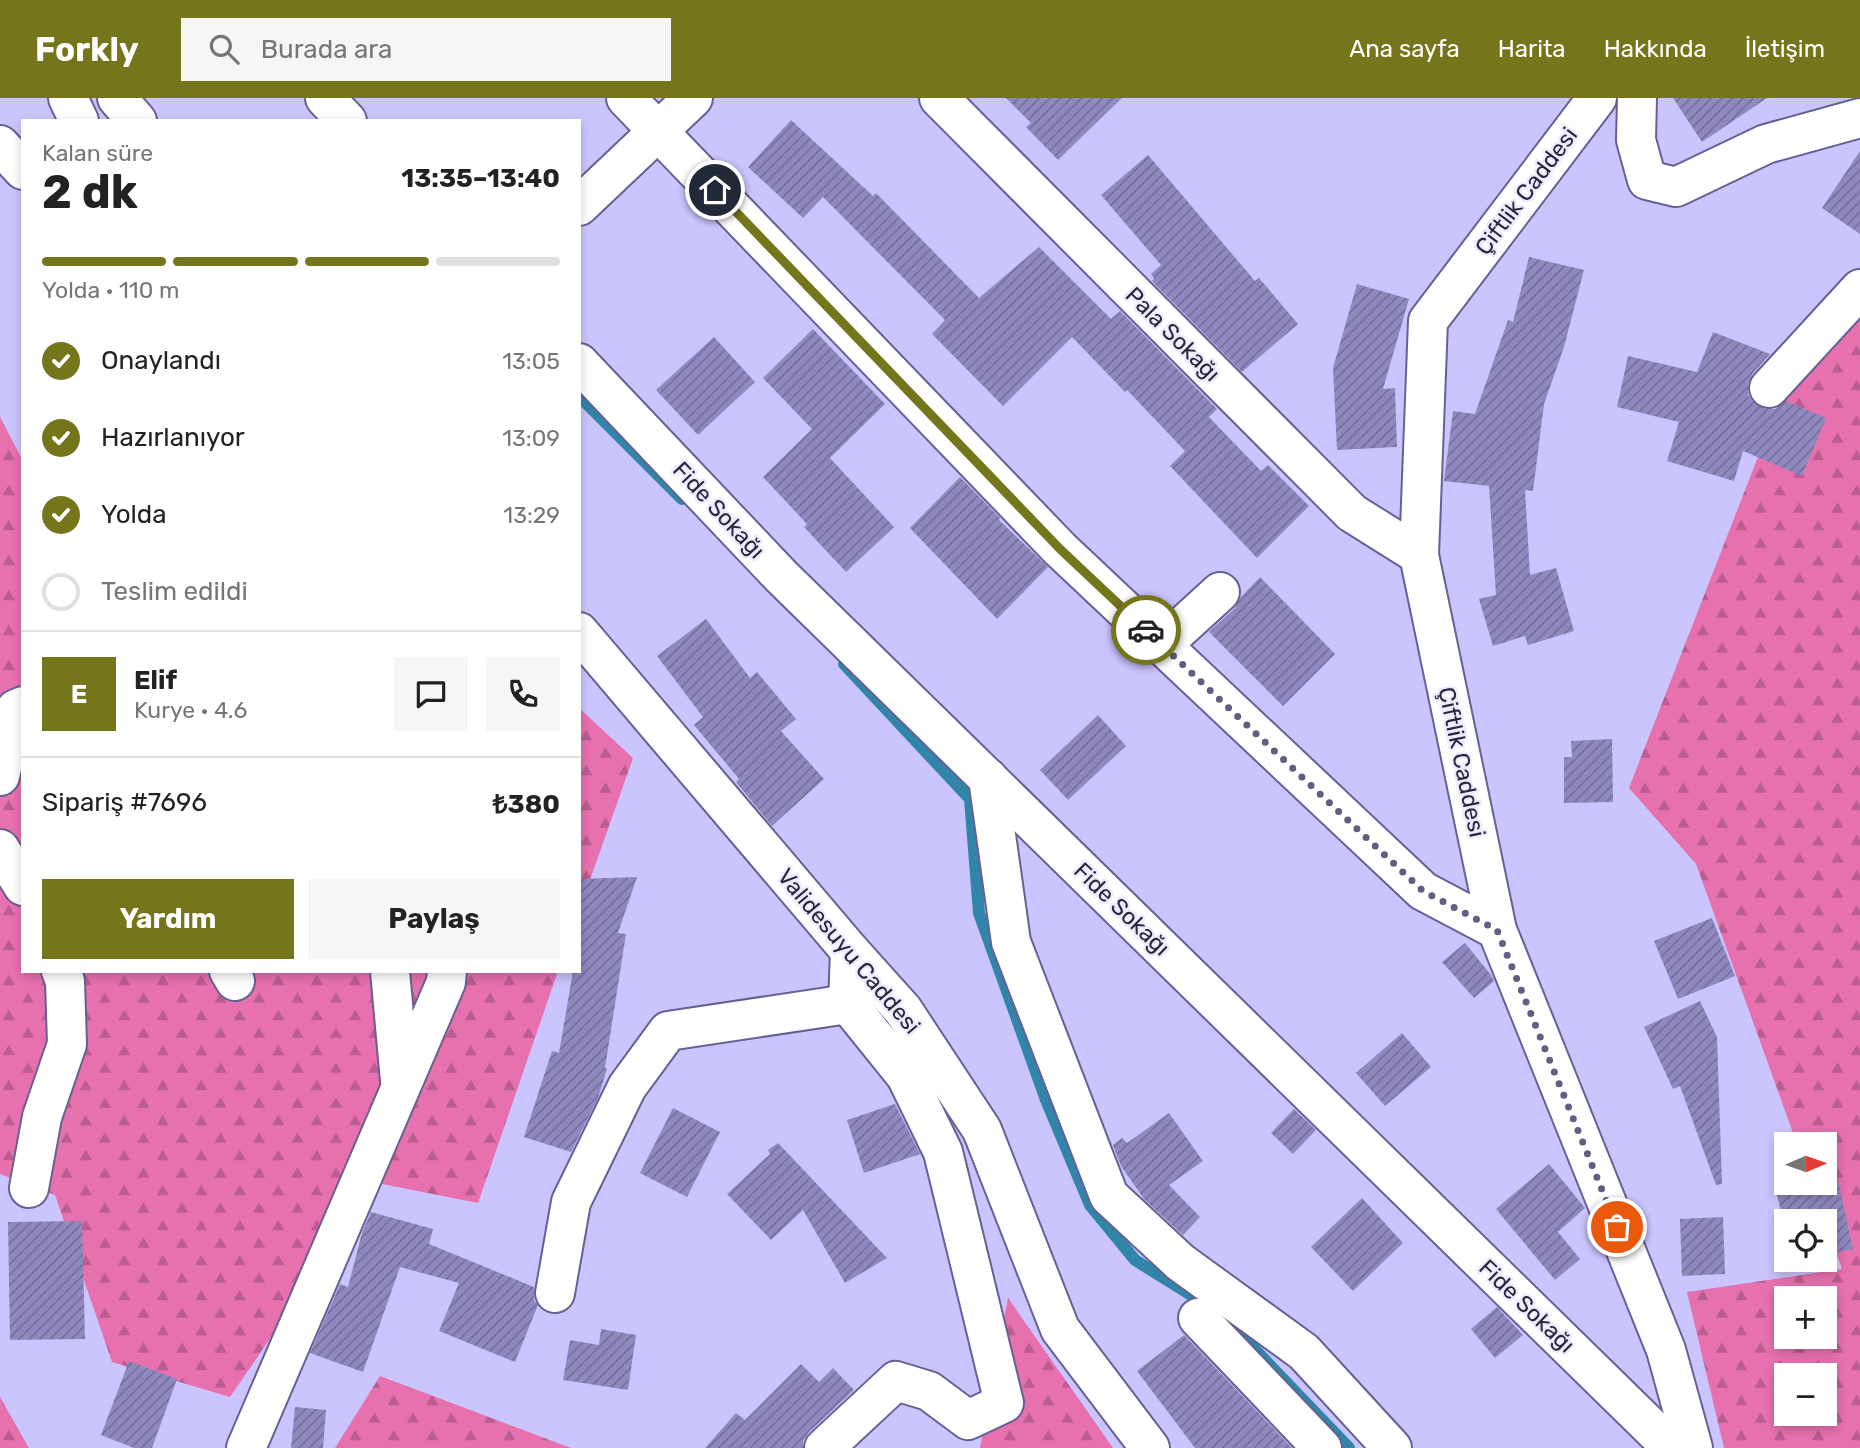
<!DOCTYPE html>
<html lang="tr">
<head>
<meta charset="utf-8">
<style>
  :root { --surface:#fff; --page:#f6f6f6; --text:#222; --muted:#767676; --line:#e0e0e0; --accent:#75751b }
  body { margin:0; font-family:Rubik,sans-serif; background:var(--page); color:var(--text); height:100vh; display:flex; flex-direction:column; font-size:26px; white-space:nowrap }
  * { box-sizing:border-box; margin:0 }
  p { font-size:23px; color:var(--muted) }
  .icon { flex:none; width:38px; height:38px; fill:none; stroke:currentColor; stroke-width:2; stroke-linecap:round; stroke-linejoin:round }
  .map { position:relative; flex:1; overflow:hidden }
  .sheet { position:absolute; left:21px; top:21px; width:560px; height:854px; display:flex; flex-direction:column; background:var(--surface); border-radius:0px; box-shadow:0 4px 10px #0003 }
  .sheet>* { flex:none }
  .needle { width:46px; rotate:88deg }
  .fabs { position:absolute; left:1774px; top:1034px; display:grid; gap:14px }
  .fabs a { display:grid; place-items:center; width:63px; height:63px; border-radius:0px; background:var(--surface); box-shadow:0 4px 10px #0003; font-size:35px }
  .pin { position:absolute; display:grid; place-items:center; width:60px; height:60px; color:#fff; margin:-30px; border:4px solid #fff; border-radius:50%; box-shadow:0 2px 7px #0007 }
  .courier { position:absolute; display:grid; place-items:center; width:70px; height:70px; margin:-35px; border:5px solid #75751b; border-radius:50%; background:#fff; color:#222; box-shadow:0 2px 9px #0007 }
  .summary em { font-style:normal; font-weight:700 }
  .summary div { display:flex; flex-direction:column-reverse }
  .summary { display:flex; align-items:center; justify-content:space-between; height:119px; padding:0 21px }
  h1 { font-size:46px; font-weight:700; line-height:52px }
  .bar { display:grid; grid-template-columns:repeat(4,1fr); gap:10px 7px; align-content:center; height:84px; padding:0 21px }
  .bar i { height:9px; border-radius:5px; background:var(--line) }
  .bar .current { background:var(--accent) }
  .bar p { grid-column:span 4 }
  .line { display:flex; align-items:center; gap:18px; padding:0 21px; border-top:2px solid var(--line) }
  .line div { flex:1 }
  .round { display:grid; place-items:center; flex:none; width:74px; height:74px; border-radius:0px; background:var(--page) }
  ol { padding:0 21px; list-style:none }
  li { display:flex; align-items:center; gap:21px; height:77px }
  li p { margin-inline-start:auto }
  li .icon { padding:7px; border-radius:50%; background:var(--accent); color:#fff; stroke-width:4 }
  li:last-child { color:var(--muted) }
  li i { width:38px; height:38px; border:4px solid var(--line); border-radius:50% }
  .cta { display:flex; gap:14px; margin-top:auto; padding:14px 21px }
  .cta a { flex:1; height:80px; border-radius:0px; background:var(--accent); color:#fff; font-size:28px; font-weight:700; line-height:80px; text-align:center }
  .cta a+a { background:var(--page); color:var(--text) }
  header { display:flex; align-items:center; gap:42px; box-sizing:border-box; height:98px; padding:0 35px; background:var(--accent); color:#fff }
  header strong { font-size:33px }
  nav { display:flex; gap:38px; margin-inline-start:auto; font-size:24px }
  .search { width:490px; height:63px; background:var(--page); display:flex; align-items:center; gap:18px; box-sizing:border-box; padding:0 24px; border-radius:0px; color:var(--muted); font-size:26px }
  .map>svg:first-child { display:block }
  .forest { fill:url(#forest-firs); fill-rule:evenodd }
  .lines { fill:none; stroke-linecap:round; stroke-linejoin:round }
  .stream { stroke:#3085a9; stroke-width:12 }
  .building { fill:url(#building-hatch) }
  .minor-casing { stroke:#676094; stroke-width:42 }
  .tertiary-casing { stroke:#676094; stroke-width:42 }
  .minor { stroke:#fff; stroke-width:38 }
  .tertiary { stroke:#fff; stroke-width:38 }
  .done { stroke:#625e81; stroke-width:7; stroke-dasharray:0 12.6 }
  .route { stroke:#75751b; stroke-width:9 }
  .labels { text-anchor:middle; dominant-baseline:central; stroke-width:5; stroke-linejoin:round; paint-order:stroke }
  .street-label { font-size:23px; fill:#29273d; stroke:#edecfe }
</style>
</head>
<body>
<header>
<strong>Forkly</strong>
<div class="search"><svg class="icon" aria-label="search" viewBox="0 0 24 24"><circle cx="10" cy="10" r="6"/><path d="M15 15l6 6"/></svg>Burada ara</div>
<nav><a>Ana sayfa</a><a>Harita</a><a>Hakkında</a><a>İletişim</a></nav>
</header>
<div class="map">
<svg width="1860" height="1350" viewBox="0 0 1860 1350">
  <defs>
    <pattern id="forest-firs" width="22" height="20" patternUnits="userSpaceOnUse" patternTransform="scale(1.75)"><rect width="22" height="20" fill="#e771af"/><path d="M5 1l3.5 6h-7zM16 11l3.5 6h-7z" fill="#bb5d90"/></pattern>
    <pattern id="building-hatch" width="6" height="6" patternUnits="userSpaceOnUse" patternTransform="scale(1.75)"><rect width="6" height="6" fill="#8f89bf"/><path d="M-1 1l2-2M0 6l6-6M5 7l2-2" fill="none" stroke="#75709c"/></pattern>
  </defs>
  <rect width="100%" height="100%" fill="#cbc5ff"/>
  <g class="forest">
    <path d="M1860 187V1350H1724L1687 1194 1842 1171 1825 1125V1046H1797L1696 766 1629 690 1809 228ZM1787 1200H1825V1239H1787ZM1787 1278H1825V1316H1787Z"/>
    <polygon points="0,319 23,363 23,873 558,873 478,1105 377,1085 230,1299 112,1264 55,1097 0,1076"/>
    <polygon points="579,610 633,660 579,813"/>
    <polygon points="1008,1200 1113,1350 980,1350"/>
    <polygon points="380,1278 571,1350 335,1350"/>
    <polygon points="0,1299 29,1350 0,1350"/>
  </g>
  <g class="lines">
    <g class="stream">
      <polyline points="579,298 682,401"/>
      <polyline points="844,566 970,701 979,815 1046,1002 1090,1107 1135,1162 1220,1215 1349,1350"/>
    </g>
  </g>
  <g class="building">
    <polygon points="1006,0 1122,0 1058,62 1026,29 1031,25"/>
    <polygon points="1673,0 1767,0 1702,44"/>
    <polygon points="791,22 873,98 876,95 979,200 1039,149 1111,221 1120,213 1217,311 1209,319 1261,373 1268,367 1309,408 1257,460 1170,368 1185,353 1127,292 1125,294 1072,239 1003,308 932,236 945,222 823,99 803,120 748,69"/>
    <polygon points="1860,53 1860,136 1822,110"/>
    <polygon points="1148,57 1255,183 1259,180 1298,226 1242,274 1152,183 1154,180 1151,176 1161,167 1101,97"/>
    <polygon points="1529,159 1584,172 1564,249 1544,306 1533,393 1525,392 1530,477 1556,470 1574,533 1528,547 1525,538 1493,548 1479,501 1496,497 1489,388 1444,383 1453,313 1475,316 1508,222 1513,224"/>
    <polygon points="1357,186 1409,201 1383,291 1395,290 1397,349 1337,352 1333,270"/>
    <polygon points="813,231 885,306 830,360 894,429 846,474 804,429 807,426 763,379 812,331 763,280"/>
    <polygon points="1713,234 1770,256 1753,275 1748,285 1748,297 1755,306 1765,311 1775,311 1786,303 1826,320 1802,378 1743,353 1734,383 1667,363 1679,324 1617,309 1628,258 1697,274"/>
    <polygon points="714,239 755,284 698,337 656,292"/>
    <polygon points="960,379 1000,420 999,422 1048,469 997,521 910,430"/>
    <polygon points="1260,479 1335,556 1283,608 1209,534 1235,510 1241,499"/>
    <polygon points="706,521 750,580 757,574 796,621 781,633 824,681 772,728 736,684 739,681 694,627 703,619 657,558"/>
    <polygon points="1098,617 1126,648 1068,702 1040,672"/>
    <polygon points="1612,641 1613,704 1564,705 1564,659 1572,659 1571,643"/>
    <polygon points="637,779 618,835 626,836 605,970 607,971 598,1000 571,1054 524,1039 552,953 559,955 573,873 579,873 579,781"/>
    <polygon points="1712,820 1735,878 1678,901 1654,843"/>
    <polygon points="1465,845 1491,877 1494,883 1474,900 1442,864"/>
    <polygon points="1700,903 1717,939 1722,1086 1716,1087 1680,988 1673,991 1644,929"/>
    <polygon points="1402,935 1431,969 1385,1008 1356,975"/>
    <polygon points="895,1006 920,1056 864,1075 847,1022"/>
    <polygon points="673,1010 720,1034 687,1099 640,1075"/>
    <polygon points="1294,1011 1316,1032 1293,1056 1271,1035"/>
    <polygon points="1169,1015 1203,1063 1169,1087 1200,1119 1183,1137 1144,1101 1121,1068 1113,1047 1122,1040 1127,1045"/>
    <polygon points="778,1045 887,1160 845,1185 803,1112 771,1142 727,1096 770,1056 768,1052"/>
    <polygon points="1549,1066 1585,1110 1558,1134 1580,1161 1555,1182 1496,1111"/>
    <polygon points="1836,1074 1853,1151 1825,1157 1825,1124 1787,1124 1787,1139 1775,1088 1787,1085 1825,1085 1825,1076"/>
    <polygon points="1362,1100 1403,1145 1353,1193 1311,1149"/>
    <polygon points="371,1114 433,1131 429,1146 534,1189 534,1202 538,1207 515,1264 439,1233 459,1185 400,1169 363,1274 310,1255 340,1186 348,1189 362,1135"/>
    <polygon points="1723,1119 1725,1176 1682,1178 1680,1121"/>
    <polygon points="82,1123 85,1241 10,1242 8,1124"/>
    <polygon points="1497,1209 1523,1237 1495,1260 1471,1231"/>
    <polygon points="601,1231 636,1237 628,1292 563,1282 570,1242 599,1247"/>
    <polygon points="1184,1237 1292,1350 1195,1350 1137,1273"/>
    <polygon points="129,1263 177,1281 152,1350 134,1350 101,1337"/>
    <polygon points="801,1266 819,1284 833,1270 854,1292 809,1334 803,1343 803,1350 705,1350 736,1315 745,1322"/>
    <polygon points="295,1309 326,1312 323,1350 291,1350"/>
  </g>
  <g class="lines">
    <g class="minor-casing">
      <g id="minor">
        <polyline points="68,0 79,23"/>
        <polyline points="325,0 347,23"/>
        <polyline points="626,0 1060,451 1423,793 1497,832"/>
        <polyline points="939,0 1352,415 1419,457"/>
        <polyline points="1637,0 1636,42 1647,82 1676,89 1766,46 1860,20"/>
        <polyline points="0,47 23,72"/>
        <polyline points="579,108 693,0"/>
        <polyline points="579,265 781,478 1672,1350"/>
        <polyline points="1769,290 1860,191"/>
        <polyline points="1162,547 1220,494"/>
        <polyline points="0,678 16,611 23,608"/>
        <polyline points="988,680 1011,844 1109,1098 1180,1164 1304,1254 1392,1350"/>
        <polyline points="0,751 23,788"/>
        <polyline points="229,873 235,883"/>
        <polyline points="390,873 400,983"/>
        <polyline points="29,1090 42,1019 67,946 65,883 61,873"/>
        <polyline points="555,1195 571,1104 627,989 668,933 848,906"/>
        <polyline points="1198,1220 1322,1350"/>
        <polyline points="246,1350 446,884 447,873"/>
        <polyline points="824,1350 896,1283 929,1293 968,1322 1004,1305 943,1054 906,978 848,906 850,853"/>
      </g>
    </g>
    <g class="tertiary-casing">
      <g id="tertiary">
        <polyline points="117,0 137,23"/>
        <polyline points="1597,0 1428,223 1419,457 1497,832 1666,1252 1693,1350"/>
        <polyline points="579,534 850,853 903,912 982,1032 1060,1231 1150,1350"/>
      </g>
    </g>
    <use href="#minor" class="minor"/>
    <use href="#tertiary" class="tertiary"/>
  </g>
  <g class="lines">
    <polyline class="done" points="1146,532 1423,793 1497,832 1617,1129"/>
    <polyline class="route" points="715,92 1060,451 1146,532"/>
  </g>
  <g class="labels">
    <g class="street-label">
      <text transform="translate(1526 93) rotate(-53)">Çiftlik Caddesi</text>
      <text transform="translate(1173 236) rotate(45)">Pala Sokağı</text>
      <text transform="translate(719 412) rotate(47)">Fide Sokağı</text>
      <text transform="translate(1462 664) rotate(78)">Çiftlik Caddesi</text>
      <text transform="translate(1122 811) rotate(44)">Fide Sokağı</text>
      <text transform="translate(849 853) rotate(50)">Validesuyu Caddesi</text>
      <text transform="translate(1527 1208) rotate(44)">Fide Sokağı</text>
    </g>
  </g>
</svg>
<div class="fabs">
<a><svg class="needle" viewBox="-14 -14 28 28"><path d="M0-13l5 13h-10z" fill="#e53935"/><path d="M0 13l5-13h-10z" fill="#767676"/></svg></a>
<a><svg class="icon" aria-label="locate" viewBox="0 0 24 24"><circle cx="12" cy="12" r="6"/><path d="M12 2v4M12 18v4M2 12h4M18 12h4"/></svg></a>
<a>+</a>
<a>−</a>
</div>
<div class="pin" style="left:1617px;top:1129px;background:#ea580c"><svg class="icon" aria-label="bag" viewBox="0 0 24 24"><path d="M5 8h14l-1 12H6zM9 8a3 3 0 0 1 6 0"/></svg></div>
<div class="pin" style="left:715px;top:92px;background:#1f2937"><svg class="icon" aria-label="home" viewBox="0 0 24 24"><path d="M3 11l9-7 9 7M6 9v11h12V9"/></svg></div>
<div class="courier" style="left:1146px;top:532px"><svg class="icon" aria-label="car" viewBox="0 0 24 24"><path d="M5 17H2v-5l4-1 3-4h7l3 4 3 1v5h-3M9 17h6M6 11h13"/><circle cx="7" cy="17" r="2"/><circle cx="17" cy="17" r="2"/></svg></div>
<section class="sheet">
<div class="summary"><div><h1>2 dk</h1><p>Kalan süre</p></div><em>13:35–13:40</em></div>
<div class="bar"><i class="current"></i><i class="current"></i><i class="current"></i><i></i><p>Yolda · 110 m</p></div>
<ol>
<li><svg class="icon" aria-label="check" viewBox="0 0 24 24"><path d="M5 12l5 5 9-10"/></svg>Onaylandı<p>13:05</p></li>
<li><svg class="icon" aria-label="check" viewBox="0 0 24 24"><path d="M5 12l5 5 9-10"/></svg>Hazırlanıyor<p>13:09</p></li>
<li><svg class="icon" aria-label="check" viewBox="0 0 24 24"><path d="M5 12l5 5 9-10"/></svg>Yolda<p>13:29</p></li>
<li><i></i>Teslim edildi</li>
</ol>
<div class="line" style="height:126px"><b class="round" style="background:var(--accent);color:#fff">E</b><div><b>Elif</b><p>Kurye · 4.6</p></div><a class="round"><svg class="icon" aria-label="chat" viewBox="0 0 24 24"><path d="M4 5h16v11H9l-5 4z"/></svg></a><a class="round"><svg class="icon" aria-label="phone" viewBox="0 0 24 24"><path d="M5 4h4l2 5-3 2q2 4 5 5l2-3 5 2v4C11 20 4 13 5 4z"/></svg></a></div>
<div class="line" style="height:91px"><div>Sipariş #7696</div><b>₺380</b></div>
<div class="cta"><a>Yardım</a><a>Paylaş</a></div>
</section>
</div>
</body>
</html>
